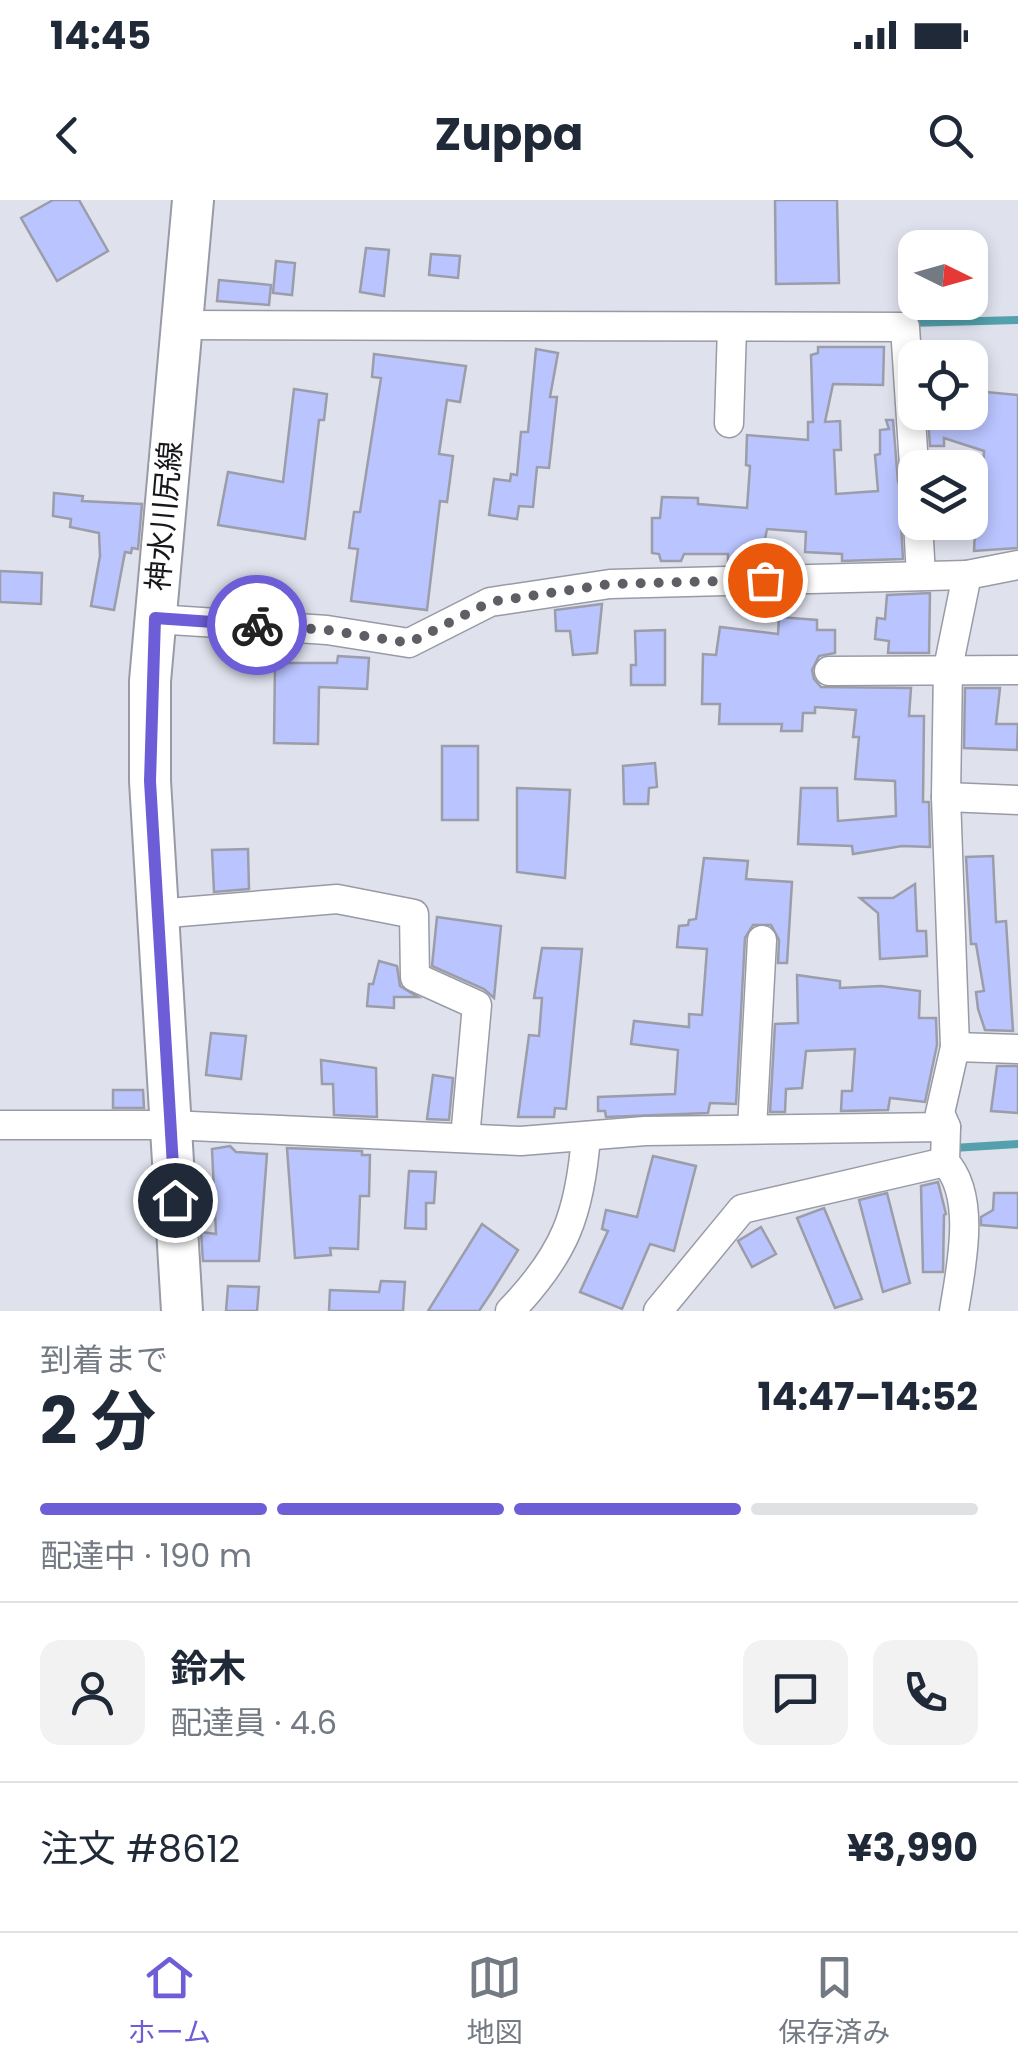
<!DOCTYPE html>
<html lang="ja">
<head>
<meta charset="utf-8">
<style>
  :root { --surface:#fff; --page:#f2f2f3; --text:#1f2937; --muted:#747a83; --line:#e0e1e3; --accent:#6d5ed8 }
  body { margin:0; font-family:Poppins,"Noto Sans JP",sans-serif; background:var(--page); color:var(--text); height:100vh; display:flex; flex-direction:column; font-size:38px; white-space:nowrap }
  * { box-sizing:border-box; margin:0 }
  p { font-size:32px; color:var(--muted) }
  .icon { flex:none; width:55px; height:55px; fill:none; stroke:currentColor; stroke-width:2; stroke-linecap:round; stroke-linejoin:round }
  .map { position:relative; height:1111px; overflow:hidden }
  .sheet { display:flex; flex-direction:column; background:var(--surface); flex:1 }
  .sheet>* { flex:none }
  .needle { width:65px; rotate:95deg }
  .tools { position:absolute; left:898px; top:30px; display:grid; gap:20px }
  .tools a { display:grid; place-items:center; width:90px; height:90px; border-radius:20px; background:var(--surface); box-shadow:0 5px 15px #0003; font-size:50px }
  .pin { position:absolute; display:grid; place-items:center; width:85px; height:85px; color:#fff; margin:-42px; border:5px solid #fff; border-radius:50%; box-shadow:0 2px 10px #0007 }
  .courier { position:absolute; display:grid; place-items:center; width:100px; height:100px; margin:-50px; border:8px solid #6d5ed8; border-radius:50%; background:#fff; color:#222; box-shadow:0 2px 12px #0007 }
  .summary em { font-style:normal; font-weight:700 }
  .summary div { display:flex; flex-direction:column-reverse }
  .summary { display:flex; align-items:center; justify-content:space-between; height:170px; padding:0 40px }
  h1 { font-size:65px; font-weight:700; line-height:75px }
  .bar { display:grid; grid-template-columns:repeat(4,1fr); gap:15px 10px; align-content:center; height:120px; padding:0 40px }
  .bar i { height:12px; border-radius:8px; background:var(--line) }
  .bar .current { background:var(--accent) }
  .bar p { grid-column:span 4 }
  .line { display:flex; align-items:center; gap:25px; padding:0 40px; border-top:2px solid var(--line) }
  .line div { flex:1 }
  .round { display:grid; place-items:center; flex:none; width:105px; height:105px; border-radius:20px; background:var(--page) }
  .status { display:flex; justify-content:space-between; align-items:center; height:70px; padding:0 50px; background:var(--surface); direction:ltr }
  .status svg { height:28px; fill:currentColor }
  header { display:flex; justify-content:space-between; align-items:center; height:130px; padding:0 40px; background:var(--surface); font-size:45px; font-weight:700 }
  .tabs { display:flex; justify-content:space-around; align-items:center; height:140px; border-top:2px solid var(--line); background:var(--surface); font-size:28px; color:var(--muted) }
  .tabs a { display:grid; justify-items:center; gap:5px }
  .tabs .current { color:var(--accent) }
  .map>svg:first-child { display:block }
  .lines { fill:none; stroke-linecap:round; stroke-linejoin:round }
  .stream { stroke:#54a0ac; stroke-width:8 }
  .building { fill:#bac4fe; stroke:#9b9da8; stroke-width:2.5 }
  .street-casing { stroke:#989aa5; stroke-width:31 }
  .secondary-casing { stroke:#989aa5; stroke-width:44 }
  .street { stroke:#fff; stroke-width:28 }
  .secondary { stroke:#fff; stroke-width:40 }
  .done { stroke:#5d5f65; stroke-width:10; stroke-dasharray:0 18 }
  .route { stroke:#6d5ed8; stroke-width:12 }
  .labels { text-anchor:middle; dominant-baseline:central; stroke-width:9; stroke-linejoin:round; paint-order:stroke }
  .street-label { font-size:30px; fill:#17181c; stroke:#fff }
</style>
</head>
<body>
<div class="status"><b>14:45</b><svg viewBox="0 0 49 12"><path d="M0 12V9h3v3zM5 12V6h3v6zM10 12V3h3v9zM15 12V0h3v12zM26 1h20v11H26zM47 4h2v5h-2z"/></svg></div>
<header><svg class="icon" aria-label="back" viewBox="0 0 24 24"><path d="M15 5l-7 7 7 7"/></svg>Zuppa<svg class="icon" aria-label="search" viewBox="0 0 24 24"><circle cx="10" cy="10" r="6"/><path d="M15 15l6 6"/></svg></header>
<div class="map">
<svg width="1018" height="1111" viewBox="0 0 1018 1111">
  <rect width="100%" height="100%" fill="#dfe2ed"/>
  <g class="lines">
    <g class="stream">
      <polyline points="908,123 1018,120"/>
      <polyline points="953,948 1018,944"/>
    </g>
  </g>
  <g class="building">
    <polygon points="53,0 79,0 108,51 57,81 21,18"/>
    <polygon points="775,0 837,0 839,83 776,84"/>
    <polygon points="366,48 389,50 384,96 360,92"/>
    <polygon points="431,54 460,56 458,78 429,75"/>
    <polygon points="276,61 295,63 292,95 273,93"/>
    <polygon points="219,80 271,85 269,105 217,101"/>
    <polygon points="818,147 884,147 883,185 833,184 825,222 840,221 841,250 834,250 836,294 878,291 875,255 880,254 880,230 889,229 886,220 893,220 898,282 904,294 905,311 901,323 903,359 842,361 842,354 805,352 806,332 767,329 762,355 753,353 752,363 728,362 728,354 684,354 681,361 661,361 659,354 652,353 652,318 660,318 662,297 698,298 698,304 747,308 750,266 746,265 747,235 808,240 808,222 813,222 811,155 818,153"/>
    <polygon points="536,149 558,153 550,197 557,197 549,268 537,267 533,307 519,306 517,319 489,315 494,279 510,281 511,274 517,275 521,232 528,232"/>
    <polygon points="374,154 466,166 460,202 447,200 439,254 453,256 447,302 440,301 427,410 351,401 358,349 349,348 354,312 360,312 381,178 372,177"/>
    <polygon points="294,189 327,194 324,220 319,220 305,339 218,325 228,272 283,282"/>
    <polygon points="975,191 1018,195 1018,348 974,351 977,292 982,292 984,251 944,238 944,246 930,246 928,218 976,217"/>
    <polygon points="54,293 83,296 82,301 142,304 138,349 132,348 131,353 125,352 114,410 91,406 100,356 99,333 70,327 71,319 53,316"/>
    <polygon points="0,371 42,373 41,404 0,402"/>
    <polygon points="930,393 929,453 888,453 889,441 875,439 877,418 885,419 887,395"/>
    <polygon points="602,404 597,453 573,455 570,431 556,431 555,410"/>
    <polygon points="779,417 817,420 817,430 835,430 835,453 819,456 812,470 814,479 821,487 911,488 909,516 924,516 923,602 929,602 930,647 902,646 853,654 852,646 798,644 801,588 837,588 838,621 896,616 895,581 855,579 859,537 853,537 856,510 815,507 815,513 803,513 802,531 781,531 782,524 719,524 720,504 702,504 703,454 716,455 720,427 778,434"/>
    <polygon points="665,430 665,485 631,485 631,465 636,465 635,431"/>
    <polygon points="338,456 369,458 367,489 319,487 318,544 274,543 275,463 337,463"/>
    <polygon points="965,488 1000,488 996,524 1018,524 1017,550 964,548"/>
    <rect x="442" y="546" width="36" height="74"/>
    <polygon points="655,563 657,587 649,588 648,604 624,604 623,566"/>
    <polygon points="517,588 570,590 565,678 517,672"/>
    <polygon points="248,649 249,689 214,692 212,650"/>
    <polygon points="993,656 996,722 1006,721 1013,831 985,830 978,809 976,792 984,791 976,744 971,744 966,657"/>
    <polygon points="704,658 748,661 746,679 792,682 787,763 778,763 779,740 771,725 753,725 745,738 736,904 710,903 708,913 606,917 605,911 598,911 598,897 675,894 678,850 631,844 634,821 689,827 689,814 702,815 707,749 677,747 679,726 688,725 689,720 696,719"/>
    <polygon points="915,684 917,731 926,731 927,756 880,759 878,713 860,698 893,698"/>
    <polygon points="437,717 501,726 494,798 484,789 432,766"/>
    <polygon points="542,748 582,749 566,909 555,908 554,917 518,917 529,835 539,836 542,798 534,798"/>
    <polygon points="379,761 397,766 400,786 418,797 394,797 394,808 367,806 369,784 373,784"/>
    <polygon points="797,775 840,781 840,788 881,786 920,791 919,818 936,818 937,845 925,902 890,898 888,910 841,911 842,891 852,891 855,849 806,851 802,888 786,889 785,912 770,912 775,824 798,823"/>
    <polygon points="211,833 246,836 241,879 206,875"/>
    <polygon points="321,860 376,868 377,917 334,915 333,884 322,884"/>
    <polygon points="997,866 1018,866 1018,913 991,911"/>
    <polygon points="433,875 453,878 449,920 427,919"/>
    <polygon points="113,890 143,890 144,908 113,908"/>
    <polygon points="230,946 236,952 267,954 259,1061 203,1061 201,1032 216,1034 212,949"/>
    <polygon points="287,948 362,951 362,955 370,955 369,996 360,996 358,1049 330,1048 331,1055 295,1058"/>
    <polygon points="653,956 696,966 674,1051 650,1044 622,1109 580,1092 608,1031 602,1029 606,1010 637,1017"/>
    <polygon points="409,971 436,972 434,1003 426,1003 426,1029 405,1028"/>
    <polygon points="938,982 946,1014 944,1015 943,1072 923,1072 921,986"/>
    <polygon points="887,993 910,1083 883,1092 859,1000"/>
    <polygon points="994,993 1018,993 1018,1028 981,1025 981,1017 993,1010"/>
    <polygon points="824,1008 862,1099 835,1108 797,1018"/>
    <polygon points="482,1024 518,1050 493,1090 479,1111 428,1111"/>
    <polygon points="761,1027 776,1054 752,1067 738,1041"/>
    <polygon points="381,1081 405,1082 403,1111 329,1111 330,1090 379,1092"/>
    <polygon points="228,1086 259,1087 257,1111 226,1111"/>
  </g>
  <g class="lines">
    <g class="street-casing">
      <g id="street">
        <polyline points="182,125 905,127 915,281"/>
        <polyline points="729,223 732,127"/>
        <polyline points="918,322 921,376"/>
        <polyline points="155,419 327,430 409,443 490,402 610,384 967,375"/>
        <polyline points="829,471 1018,470"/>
        <polyline points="946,597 1018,600"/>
        <polyline points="156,714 337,699 414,714 415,777 477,805 465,938"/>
        <polyline points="955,847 1018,849"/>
        <polyline points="0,925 170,925 521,941 645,931 946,927"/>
        <polyline points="752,929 762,740"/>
        <path d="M510 1111C565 1054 580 1014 586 936"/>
        <polyline points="658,1111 742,1009 945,962"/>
        <path d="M954 1111C961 1068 977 996 945 962L946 927 940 913 955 847 946 597 948 468 967 375 1018 365"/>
      </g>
    </g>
    <g class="secondary-casing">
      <polyline id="secondary" points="182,1111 150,581 150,481 193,0"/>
    </g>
    <use href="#street" class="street"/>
    <use href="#secondary" class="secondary"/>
  </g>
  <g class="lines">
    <polyline class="done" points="257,425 327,430 409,443 490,402 610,384 765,380"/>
    <polyline class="route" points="175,1000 150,581 155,418 257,425"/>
  </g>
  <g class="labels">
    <g class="street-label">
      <text transform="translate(164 316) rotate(-85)">神水川尻線</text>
    </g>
  </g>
</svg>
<div class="tools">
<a><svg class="needle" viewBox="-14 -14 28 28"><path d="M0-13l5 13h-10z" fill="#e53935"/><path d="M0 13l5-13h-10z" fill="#747a83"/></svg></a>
<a><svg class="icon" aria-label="locate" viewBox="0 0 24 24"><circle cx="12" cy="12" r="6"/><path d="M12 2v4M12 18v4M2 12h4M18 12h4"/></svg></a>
<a><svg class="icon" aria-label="layers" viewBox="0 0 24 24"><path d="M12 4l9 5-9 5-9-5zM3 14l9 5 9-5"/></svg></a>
</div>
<div class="pin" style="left:765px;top:380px;background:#ea580c"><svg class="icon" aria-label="bag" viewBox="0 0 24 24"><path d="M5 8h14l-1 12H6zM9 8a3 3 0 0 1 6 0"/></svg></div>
<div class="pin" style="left:175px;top:1000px;background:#1f2937"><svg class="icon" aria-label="home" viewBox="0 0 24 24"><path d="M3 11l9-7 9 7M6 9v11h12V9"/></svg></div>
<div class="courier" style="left:257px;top:425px"><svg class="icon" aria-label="bike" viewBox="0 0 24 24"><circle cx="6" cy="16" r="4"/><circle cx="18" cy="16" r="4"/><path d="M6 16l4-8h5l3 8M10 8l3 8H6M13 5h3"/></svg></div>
</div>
<section class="sheet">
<div class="summary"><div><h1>2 分</h1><p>到着まで</p></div><em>14:47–14:52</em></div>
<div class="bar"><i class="current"></i><i class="current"></i><i class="current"></i><i></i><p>配達中 · 190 m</p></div>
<div class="line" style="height:180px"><a class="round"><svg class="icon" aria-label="person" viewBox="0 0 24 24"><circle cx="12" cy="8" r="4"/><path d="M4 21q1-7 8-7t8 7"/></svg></a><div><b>鈴木</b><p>配達員 · 4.6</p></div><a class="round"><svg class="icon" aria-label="chat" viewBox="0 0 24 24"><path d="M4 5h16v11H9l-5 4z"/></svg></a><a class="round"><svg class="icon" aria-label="phone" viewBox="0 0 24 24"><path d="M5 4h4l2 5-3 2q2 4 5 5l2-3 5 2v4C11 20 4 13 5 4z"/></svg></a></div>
<div class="line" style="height:130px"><div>注文 #8612</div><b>¥3,990</b></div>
</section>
<nav class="tabs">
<a class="current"><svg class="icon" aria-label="home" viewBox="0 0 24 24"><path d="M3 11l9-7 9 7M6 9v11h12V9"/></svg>ホーム</a>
<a><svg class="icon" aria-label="map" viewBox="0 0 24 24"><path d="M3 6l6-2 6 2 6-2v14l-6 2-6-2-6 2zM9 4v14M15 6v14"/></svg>地図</a>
<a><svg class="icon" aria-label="saved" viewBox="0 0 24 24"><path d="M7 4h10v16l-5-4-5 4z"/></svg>保存済み</a>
</nav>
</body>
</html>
